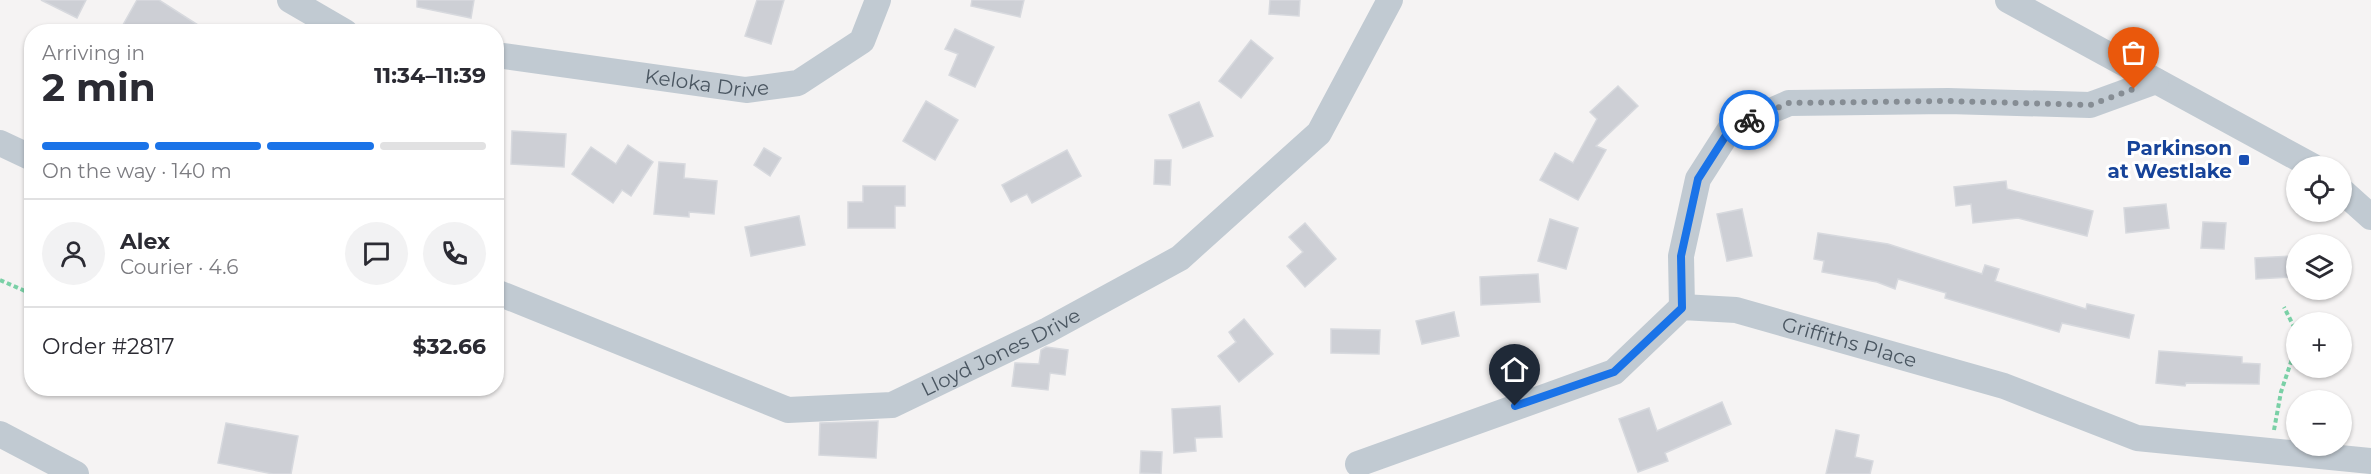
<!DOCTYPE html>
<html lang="en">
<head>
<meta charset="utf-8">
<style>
  :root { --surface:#fff; --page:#f2f2f3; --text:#2b2b33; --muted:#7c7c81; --line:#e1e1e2; --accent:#1a73e8 }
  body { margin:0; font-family:Montserrat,sans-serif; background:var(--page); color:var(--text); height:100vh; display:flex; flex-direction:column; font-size:22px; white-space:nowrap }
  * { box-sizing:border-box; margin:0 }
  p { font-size:20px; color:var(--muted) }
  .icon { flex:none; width:33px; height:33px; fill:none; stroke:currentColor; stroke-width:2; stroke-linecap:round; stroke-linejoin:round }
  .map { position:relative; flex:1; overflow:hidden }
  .drawer { position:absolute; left:24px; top:24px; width:480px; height:372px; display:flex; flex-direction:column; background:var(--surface); border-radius:24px; box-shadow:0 2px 4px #0004 }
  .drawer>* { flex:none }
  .buttons { position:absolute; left:2286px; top:156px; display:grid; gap:12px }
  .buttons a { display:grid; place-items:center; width:66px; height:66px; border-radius:50%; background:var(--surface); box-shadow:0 2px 4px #0004; font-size:30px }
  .pin { position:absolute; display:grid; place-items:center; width:51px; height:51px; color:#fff; margin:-62px -26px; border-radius:50% 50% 50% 0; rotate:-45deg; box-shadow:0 0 6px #0007 }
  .pin .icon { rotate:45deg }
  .courier { position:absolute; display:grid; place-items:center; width:60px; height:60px; margin:-30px; border:4px solid #1a73e8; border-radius:50%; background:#fff; color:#222; box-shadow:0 2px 8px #0007 }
  .summary em { font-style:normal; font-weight:700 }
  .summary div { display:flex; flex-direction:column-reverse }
  .summary { display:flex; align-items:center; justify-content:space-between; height:102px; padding:0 18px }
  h1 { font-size:39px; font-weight:700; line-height:45px }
  .bar { display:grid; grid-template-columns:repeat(4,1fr); gap:9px 6px; align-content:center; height:72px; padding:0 18px }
  .bar i { height:8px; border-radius:4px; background:var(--line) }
  .bar .current { background:var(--accent) }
  .bar p { grid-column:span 4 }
  .line { display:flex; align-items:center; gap:15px; padding:0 18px; border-top:2px solid var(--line) }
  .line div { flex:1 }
  .round { display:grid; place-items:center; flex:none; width:63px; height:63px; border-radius:32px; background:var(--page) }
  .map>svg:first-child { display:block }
  .building { fill:#cdcfd5; stroke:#d7d9de; stroke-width:1.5 }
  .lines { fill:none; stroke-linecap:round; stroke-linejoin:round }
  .path { stroke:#7ad0a6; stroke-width:4; stroke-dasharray:4.5 3; stroke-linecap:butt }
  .minor { stroke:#c1cad2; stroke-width:26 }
  .done { stroke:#868d94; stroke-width:6; stroke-dasharray:0 10.8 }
  .route { stroke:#1a73e8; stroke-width:8 }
  .transit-dot { fill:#1a4fb4; stroke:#fff; stroke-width:2 }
  .labels { text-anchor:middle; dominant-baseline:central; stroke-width:6; stroke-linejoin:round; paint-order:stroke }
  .street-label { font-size:20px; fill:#4a5661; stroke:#fff }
  .transit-label { font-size:20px; font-weight:bold; fill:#164399; stroke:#fff; text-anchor:end }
</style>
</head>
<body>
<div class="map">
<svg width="2371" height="474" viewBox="0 0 2371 474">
  <rect width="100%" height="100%" fill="#f5f3f3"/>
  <g class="building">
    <polygon points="41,0 86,0 77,18"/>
    <polygon points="137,0 159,0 209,32 119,32"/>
    <polygon points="417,0 474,0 471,18 417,7"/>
    <polygon points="757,0 784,0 771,44 745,36"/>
    <polygon points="972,0 1024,0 1020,17 971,6"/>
    <polygon points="1270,0 1300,0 1299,16 1269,14"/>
    <polygon points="955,29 994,47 975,87 949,75 958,54 945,49"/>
    <polygon points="1251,40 1273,58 1241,98 1219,81"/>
    <polygon points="1618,86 1638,106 1596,146 1606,150 1578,200 1540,180 1555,153 1573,163 1597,119 1590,112"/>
    <polygon points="926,101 958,120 935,160 903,141"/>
    <polygon points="1199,102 1213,136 1183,148 1169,115"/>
    <polygon points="512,131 566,134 564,167 511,164"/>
    <polygon points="628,145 653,162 631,196 622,190 613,203 572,174 591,147 616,164"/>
    <polygon points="764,148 781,158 770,176 754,165"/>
    <polygon points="1067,150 1081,176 1032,203 1027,194 1011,202 1002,185"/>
    <polygon points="1155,160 1171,160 1170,185 1154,184"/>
    <polygon points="659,162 685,164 684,178 717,181 714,214 689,212 689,217 654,214"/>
    <polygon points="2006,181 2007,189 2093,211 2087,236 2018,218 1973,223 1971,204 1956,206 1954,187"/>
    <polygon points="863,186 905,186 905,206 895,206 895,228 848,228 848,202 863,202"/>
    <polygon points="2166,204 2169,228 2126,233 2124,208"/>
    <polygon points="1742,209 1752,256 1727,261 1717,214"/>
    <polygon points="799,216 805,245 751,256 745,227"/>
    <polygon points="1550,219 1578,228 1566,269 1538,261"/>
    <polygon points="2203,222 2226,223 2224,249 2201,248"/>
    <polygon points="1305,223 1336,259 1305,287 1287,266 1303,252 1289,237"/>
    <polygon points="1818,233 1888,244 1982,274 1985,265 1999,269 1995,281 2086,309 2087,304 2134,315 2129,338 2062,323 2059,332 1945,298 1946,293 1898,279 1895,289 1877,282 1822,272 1824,261 1814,259"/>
    <polygon points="2294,256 2295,277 2256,279 2255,258"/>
    <polygon points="1538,274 1540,302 1481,305 1480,277"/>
    <polygon points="1454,312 1459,336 1422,344 1416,321"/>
    <polygon points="1244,319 1273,354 1239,382 1218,356 1236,342 1229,332"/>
    <polygon points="1331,329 1380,330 1379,354 1331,353"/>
    <polygon points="1046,347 1068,350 1065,375 1050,373 1048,390 1012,386 1015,363 1039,364 1041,350"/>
    <polygon points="2159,351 2242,357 2242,363 2260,364 2259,384 2186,383 2185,386 2156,383"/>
    <polygon points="1722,402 1731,424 1665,453 1668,461 1638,472 1619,419 1649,408 1657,431"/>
    <polygon points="1220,406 1222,437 1195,438 1196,451 1174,453 1172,409"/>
    <polygon points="878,421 876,458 819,455 820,423"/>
    <polygon points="226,423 298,436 291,474 273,474 218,463"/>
    <polygon points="1836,430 1859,435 1855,457 1873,461 1870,474 1826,474"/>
    <polygon points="1141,451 1162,452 1161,474 1140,473"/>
  </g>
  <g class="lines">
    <g class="path">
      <polyline points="0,280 32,294"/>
      <polyline points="2274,430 2281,392 2296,347 2295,329 2284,307"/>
    </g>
    <g class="minor">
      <polyline points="290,0 345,32"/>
      <polyline points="2008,0 2312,166"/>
      <path id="s1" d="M496 55 746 90 798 83 862 41 878 0"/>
      <polyline points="0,143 32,158"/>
      <polyline points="2342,191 2371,217"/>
      <path id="s2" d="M496 292 788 410 892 405 1048 330 1180 258 1319 133 1390 0"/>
      <polyline points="1682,307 1681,256 1698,179 1730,129 1789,103 1948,101 2090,105 2156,81"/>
      <polyline points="0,434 76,474"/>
      <path id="s3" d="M1358 464 1614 372 1682 307 1736 310 2004 386 2137 438 2371 461"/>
    </g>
  </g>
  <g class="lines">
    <polyline class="done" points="1749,120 1789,103 1948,101 2090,105 2134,89"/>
    <polyline class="route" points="1515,406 1614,372 1682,308 1681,256 1698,179 1730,129 1749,120"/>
  </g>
  <rect class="transit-dot" x="2238" y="154" width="12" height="12" rx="3"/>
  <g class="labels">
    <g class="street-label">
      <text stroke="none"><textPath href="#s1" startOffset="213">Keloka Drive</textPath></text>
      <text stroke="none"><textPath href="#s3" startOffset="538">Griffiths Place</textPath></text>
      <text stroke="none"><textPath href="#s2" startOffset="540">Lloyd Jones Drive</textPath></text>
    </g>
    <g class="transit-label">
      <text x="2232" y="148">Parkinson<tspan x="2232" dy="23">at Westlake</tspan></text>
    </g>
  </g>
</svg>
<div class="buttons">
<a><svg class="icon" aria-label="locate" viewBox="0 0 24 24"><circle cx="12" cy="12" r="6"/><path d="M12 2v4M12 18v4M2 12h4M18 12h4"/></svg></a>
<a><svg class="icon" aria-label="layers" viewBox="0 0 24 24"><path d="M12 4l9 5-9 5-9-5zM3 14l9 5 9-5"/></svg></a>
<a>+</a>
<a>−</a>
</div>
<div class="pin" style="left:2134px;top:89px;background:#ea580c"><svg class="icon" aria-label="bag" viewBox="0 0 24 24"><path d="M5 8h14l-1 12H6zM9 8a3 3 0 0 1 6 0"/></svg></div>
<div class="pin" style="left:1515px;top:406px;background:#1f2937"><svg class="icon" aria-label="home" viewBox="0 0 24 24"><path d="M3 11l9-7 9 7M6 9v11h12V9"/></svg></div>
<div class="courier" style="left:1749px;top:120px"><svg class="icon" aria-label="bike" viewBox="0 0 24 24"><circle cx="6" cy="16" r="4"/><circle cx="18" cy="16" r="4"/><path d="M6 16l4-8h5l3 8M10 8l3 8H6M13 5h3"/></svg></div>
<section class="drawer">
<div class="summary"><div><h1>2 min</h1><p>Arriving in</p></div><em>11:34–11:39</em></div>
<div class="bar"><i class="current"></i><i class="current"></i><i class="current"></i><i></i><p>On the way · 140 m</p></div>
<div class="line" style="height:108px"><a class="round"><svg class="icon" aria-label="person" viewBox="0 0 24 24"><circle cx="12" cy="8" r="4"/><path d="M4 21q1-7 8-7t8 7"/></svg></a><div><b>Alex</b><p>Courier · 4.6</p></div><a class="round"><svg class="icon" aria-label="chat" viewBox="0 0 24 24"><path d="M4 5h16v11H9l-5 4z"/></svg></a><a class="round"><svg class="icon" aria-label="phone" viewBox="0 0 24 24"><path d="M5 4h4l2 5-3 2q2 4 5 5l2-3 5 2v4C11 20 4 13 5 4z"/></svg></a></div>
<div class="line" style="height:78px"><div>Order #2817</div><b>$32.66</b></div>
</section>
</div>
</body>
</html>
